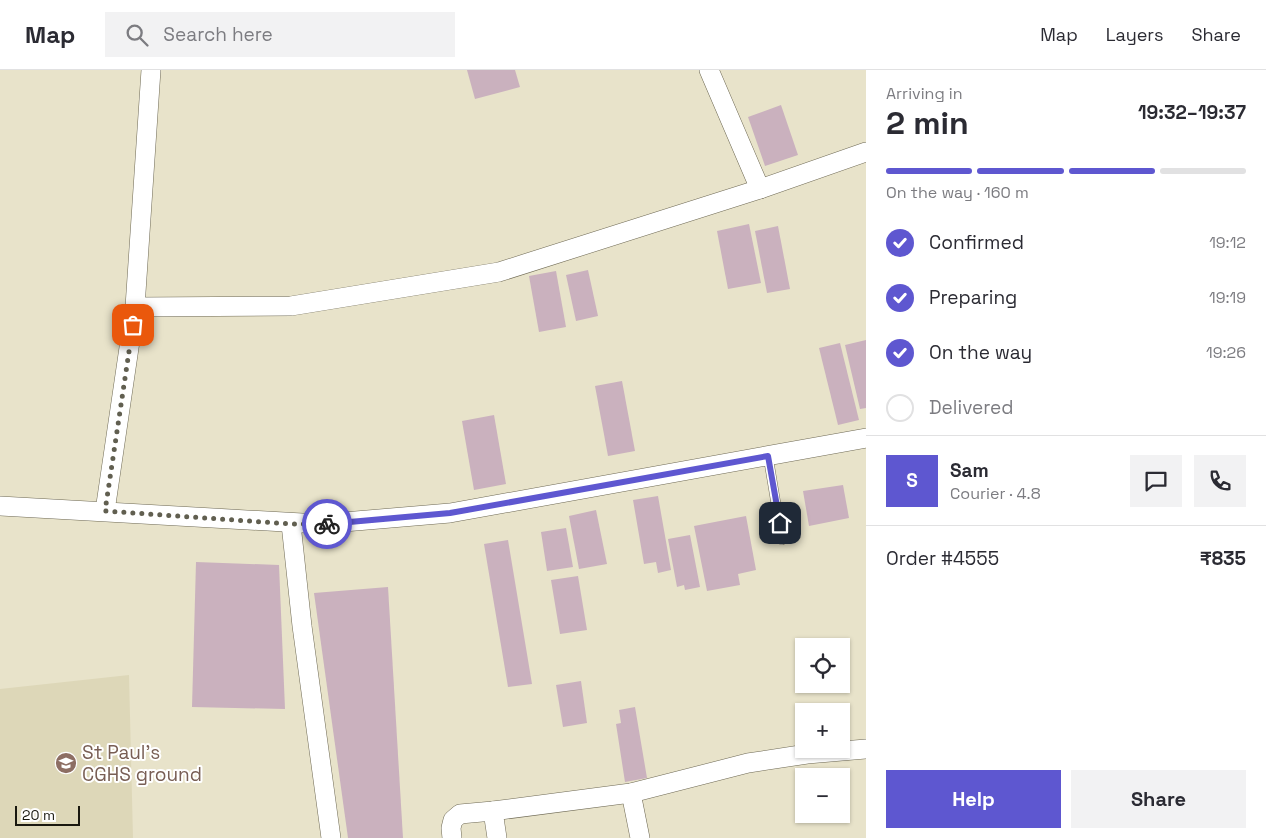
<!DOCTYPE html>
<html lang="en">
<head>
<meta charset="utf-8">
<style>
  :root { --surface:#fff; --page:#f2f2f3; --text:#2b2b33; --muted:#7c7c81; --line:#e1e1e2; --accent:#5e57d0 }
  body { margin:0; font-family:"Space Grotesk",sans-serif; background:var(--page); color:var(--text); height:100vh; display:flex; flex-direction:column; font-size:19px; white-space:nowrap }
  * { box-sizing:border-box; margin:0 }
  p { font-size:16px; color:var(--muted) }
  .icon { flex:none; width:28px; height:28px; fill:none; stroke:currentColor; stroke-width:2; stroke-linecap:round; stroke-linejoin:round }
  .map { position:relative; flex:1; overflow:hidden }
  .details { display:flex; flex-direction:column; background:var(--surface); width:400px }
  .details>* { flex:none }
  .fabs { position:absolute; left:795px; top:568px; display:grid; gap:10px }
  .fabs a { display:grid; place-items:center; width:55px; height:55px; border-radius:0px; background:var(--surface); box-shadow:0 1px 4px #0004; font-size:25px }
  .scale { position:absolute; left:15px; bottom:12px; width:65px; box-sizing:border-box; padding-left:5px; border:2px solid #19180f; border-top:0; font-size:14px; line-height:18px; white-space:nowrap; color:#19180f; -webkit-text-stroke:4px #fff; paint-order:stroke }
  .pin { position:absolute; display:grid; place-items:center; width:42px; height:42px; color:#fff; margin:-21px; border-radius:10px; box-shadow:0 2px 8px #0006 }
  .courier { position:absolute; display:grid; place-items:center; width:50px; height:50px; margin:-25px; border:4px solid #5e57d0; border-radius:50%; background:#fff; color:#222; box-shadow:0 1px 6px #0007 }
  .overview em { font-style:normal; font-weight:700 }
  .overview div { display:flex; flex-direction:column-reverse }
  .overview { display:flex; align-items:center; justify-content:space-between; height:85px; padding:0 20px }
  h1 { font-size:32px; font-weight:700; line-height:38px }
  .bar { display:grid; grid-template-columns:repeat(4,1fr); gap:8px 5px; align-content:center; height:60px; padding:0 20px }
  .bar i { height:6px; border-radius:4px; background:var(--line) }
  .bar .active { background:var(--accent) }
  .bar p { grid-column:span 4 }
  .line { display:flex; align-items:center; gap:12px; padding:0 20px; border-top:1px solid var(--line) }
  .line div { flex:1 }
  .round { display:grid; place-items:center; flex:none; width:52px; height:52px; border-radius:0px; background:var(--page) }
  ol { padding:0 20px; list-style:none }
  li { display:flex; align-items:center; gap:15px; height:55px }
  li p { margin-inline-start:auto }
  li .icon { padding:5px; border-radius:50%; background:var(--accent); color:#fff; stroke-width:4 }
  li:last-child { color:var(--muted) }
  li i { width:28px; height:28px; border:2px solid var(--line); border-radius:50% }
  .button { display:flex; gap:10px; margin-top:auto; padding:10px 20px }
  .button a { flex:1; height:58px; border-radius:0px; background:var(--accent); color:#fff; font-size:20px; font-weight:700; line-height:58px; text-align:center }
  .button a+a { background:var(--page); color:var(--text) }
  header { display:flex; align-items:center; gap:30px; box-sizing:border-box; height:70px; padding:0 25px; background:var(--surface); border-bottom:1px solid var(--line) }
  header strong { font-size:24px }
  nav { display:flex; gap:28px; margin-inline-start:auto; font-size:18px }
  .search { width:350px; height:45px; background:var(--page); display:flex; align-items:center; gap:12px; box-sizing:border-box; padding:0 18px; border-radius:0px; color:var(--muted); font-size:19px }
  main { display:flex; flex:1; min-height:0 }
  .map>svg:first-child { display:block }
  .built { fill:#ddd7b8 }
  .building { fill:#cab1be }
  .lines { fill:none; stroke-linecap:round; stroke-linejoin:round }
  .service-casing { stroke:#6e6954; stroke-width:10 }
  .minor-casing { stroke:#6e6954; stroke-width:20 }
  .service { stroke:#fff; stroke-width:9 }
  .minor { stroke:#fff; stroke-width:19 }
  .done { stroke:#615f50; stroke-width:5; stroke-dasharray:0 9 }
  .route { stroke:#5e57d0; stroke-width:6 }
  .labels { text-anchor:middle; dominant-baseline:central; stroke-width:4; stroke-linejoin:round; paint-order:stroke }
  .education-label { font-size:19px; fill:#785e54; stroke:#fff; text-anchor:start }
</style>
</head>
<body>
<header>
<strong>Map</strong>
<div class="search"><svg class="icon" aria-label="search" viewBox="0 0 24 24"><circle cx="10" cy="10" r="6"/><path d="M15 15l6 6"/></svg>Search here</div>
<nav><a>Map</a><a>Layers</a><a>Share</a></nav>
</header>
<main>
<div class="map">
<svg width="866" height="768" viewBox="0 0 866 768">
  <rect width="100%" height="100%" fill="#e8e3ca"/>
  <polygon class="built" points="129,605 133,768 0,768 0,619"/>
  <g class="building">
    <polygon points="467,0 515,0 520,17 475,29"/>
    <polygon points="781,35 798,85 765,96 748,47"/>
    <polygon points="749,154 761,213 728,219 717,161"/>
    <polygon points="778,156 790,219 767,223 755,161"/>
    <polygon points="588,200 598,246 576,251 566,205"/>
    <polygon points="556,201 566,257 539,262 529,206"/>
    <polygon points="866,270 866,338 860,339 845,275"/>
    <polygon points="840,273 859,350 838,355 819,278"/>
    <polygon points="622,311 635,381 608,386 595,316"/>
    <polygon points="494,345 506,414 474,420 462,351"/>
    <polygon points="843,415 849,448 809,456 803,421"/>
    <polygon points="658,426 671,500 658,503 656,492 644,494 633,430"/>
    <polygon points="596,440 607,494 579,499 569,446"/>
    <polygon points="746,446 756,500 738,504 740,515 707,521 694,456"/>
    <polygon points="566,458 573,497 547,501 541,462"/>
    <polygon points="690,465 700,517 685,520 684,515 677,517 668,469"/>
    <polygon points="508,470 532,614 508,617 484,474"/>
    <polygon points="196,492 279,495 285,639 192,637"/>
    <polygon points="578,506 587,560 560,564 551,510"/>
    <polygon points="388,517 403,768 348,768 314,523"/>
    <polygon points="581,611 587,653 563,657 556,615"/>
    <polygon points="635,637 647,708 625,712 616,654 621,653 619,640"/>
  </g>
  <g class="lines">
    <g class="service-casing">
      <polyline id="service" points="768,386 782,470"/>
    </g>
    <g class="minor-casing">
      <g id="minor">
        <polyline points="151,0 135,237 291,236 499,202 760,119 866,82"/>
        <polyline points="709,0 760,119"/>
        <polyline points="0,436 320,454 450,443 866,368"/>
        <polyline points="105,441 135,237"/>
        <polyline points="291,454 302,556 331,768"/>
        <polyline points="631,723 640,768"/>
        <polyline points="493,741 497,768"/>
        <polyline points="452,768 451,758 453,750 460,744 493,741 631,723 748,693 807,684 866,679"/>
      </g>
    </g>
    <use href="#service" class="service"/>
    <use href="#minor" class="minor"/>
  </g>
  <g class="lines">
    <polyline class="done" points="133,255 105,441 291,454 327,454"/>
    <polyline class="route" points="327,454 450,443 768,386 780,453"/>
  </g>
  <defs>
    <g id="school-disc" transform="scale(1.125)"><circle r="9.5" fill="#8d6e63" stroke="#fff"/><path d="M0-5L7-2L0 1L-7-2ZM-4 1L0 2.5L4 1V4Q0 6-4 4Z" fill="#fff"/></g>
  </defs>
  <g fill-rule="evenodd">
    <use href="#school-disc" x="66" y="693"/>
  </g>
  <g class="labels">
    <g class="education-label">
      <text x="82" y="682">St Paul's<tspan x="82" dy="22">CGHS ground</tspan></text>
    </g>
  </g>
</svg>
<div class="fabs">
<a><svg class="icon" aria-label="locate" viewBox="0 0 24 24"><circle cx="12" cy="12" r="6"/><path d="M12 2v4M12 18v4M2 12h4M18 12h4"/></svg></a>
<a>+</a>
<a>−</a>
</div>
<div class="scale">20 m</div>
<div class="pin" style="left:133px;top:255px;background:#ea580c"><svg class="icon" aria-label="bag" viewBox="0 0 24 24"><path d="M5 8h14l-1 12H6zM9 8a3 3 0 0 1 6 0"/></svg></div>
<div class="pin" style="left:780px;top:453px;background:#1f2937"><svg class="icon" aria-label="home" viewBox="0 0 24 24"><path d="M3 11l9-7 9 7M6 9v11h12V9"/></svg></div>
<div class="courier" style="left:327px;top:454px"><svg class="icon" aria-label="bike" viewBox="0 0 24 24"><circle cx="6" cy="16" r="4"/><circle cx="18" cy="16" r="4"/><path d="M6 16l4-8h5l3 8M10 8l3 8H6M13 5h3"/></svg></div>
</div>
<section class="details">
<div class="overview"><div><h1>2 min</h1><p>Arriving in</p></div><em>19:32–19:37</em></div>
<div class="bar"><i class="active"></i><i class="active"></i><i class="active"></i><i></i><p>On the way · 160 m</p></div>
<ol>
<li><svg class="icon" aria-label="check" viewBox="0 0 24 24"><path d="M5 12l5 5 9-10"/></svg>Confirmed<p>19:12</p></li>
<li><svg class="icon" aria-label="check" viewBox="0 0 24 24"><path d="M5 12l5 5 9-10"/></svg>Preparing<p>19:19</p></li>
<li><svg class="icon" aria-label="check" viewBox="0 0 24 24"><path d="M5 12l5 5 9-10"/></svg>On the way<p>19:26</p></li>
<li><i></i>Delivered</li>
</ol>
<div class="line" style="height:90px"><b class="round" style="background:var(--accent);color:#fff">S</b><div><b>Sam</b><p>Courier · 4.8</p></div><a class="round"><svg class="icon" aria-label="chat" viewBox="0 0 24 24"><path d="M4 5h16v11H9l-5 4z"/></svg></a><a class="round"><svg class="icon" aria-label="phone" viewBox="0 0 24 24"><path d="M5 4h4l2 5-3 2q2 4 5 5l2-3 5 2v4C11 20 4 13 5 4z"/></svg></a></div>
<div class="line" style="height:65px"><div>Order #4555</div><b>₹835</b></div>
<div class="button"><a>Help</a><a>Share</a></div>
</section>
</main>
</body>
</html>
